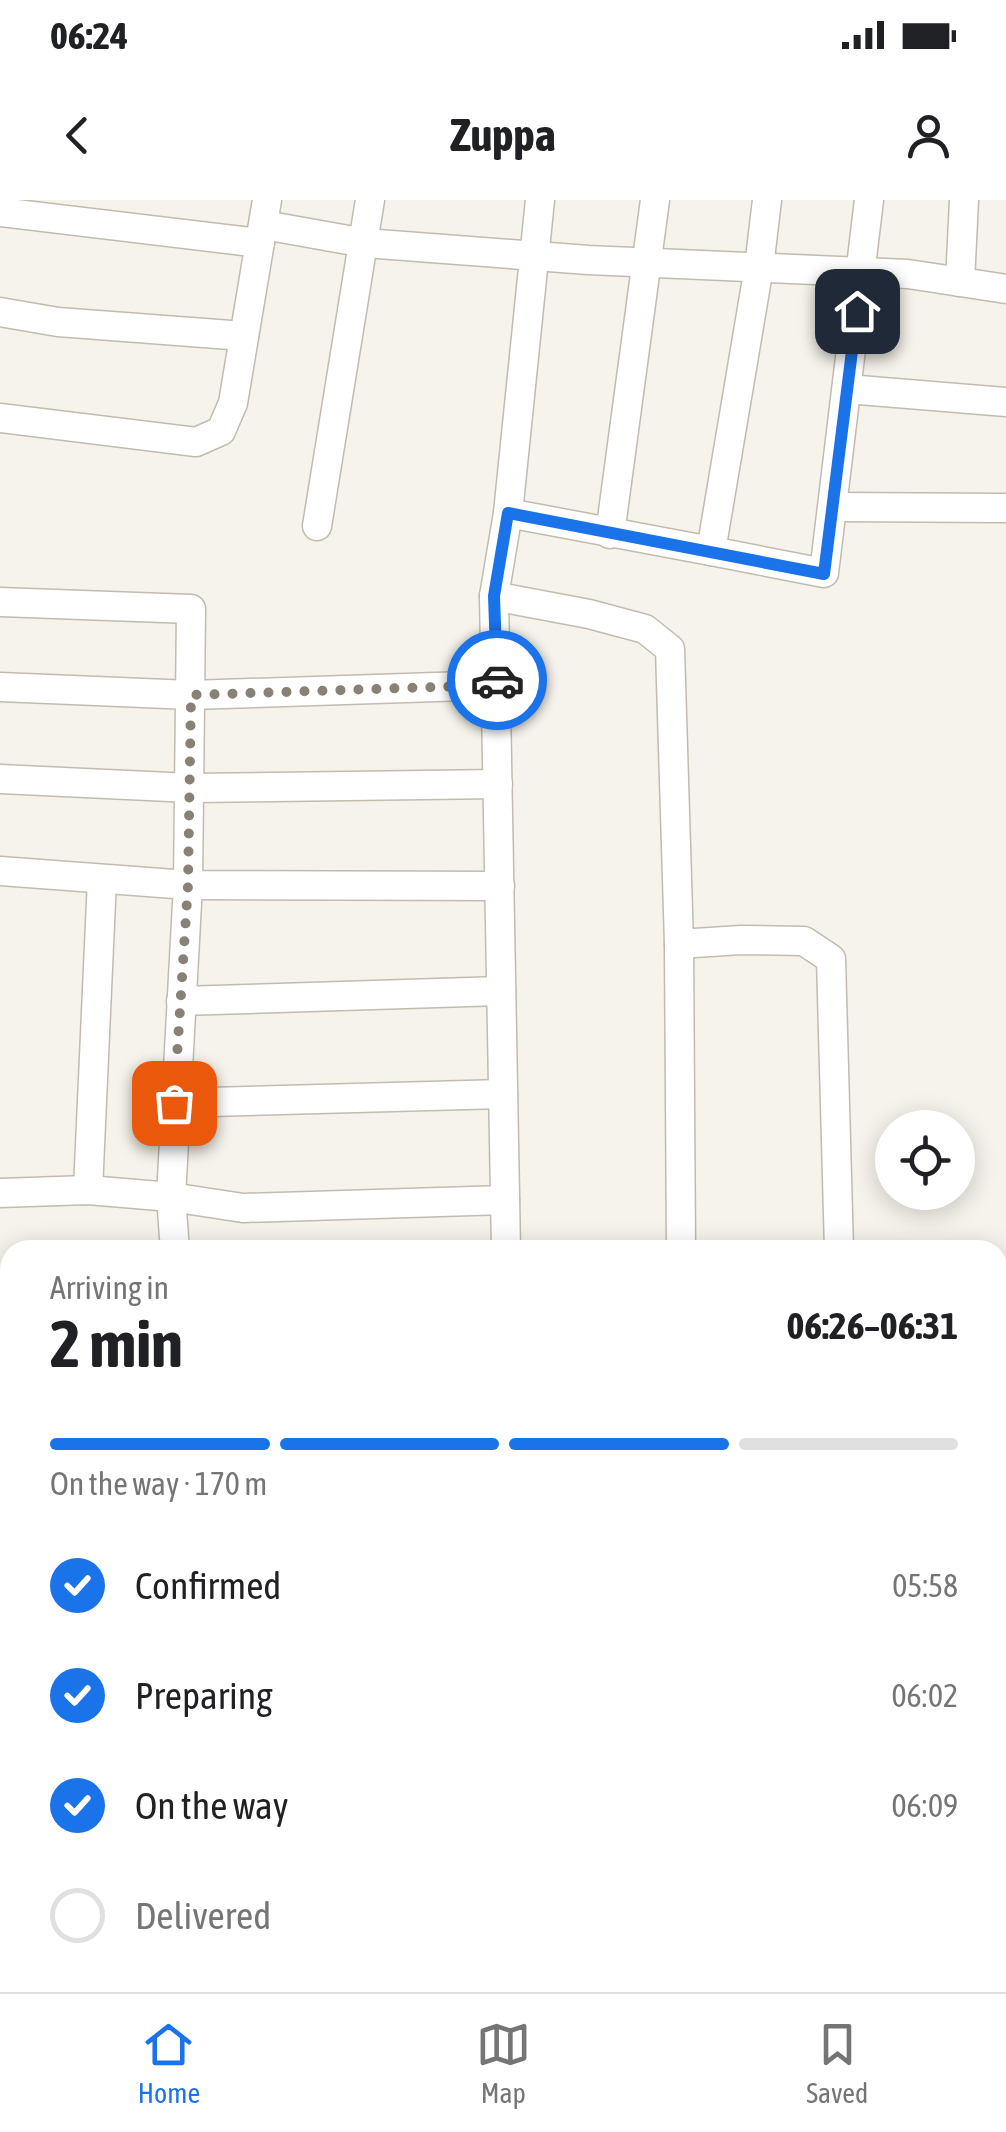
<!DOCTYPE html>
<html lang="en">
<head>
<meta charset="utf-8">
<style>
  :root { --surface:#fff; --page:#f6f6f6; --text:#202124; --muted:#757577; --line:#e0e0e0; --accent:#1a73e8 }
  body { margin:0; font-family:"Asap Condensed",sans-serif; background:var(--page); color:var(--text); height:100vh; display:flex; flex-direction:column; font-size:38px; white-space:nowrap }
  * { box-sizing:border-box; margin:0 }
  p { font-size:32px; color:var(--muted) }
  .icon { flex:none; width:55px; height:55px; fill:none; stroke:currentColor; stroke-width:2; stroke-linecap:round; stroke-linejoin:round }
  .map { position:relative; flex:1; overflow:hidden }
  .details { position:absolute; left:0px; top:1040px; width:1008px; height:752px; display:flex; flex-direction:column; background:var(--surface); border-radius:30px 30px 0 0; box-shadow:0 5px 25px #0003 }
  .details>* { flex:none }
  .buttons { position:absolute; left:875px; top:910px; display:grid; gap:20px }
  .buttons a { display:grid; place-items:center; width:100px; height:100px; border-radius:50%; background:var(--surface); box-shadow:0 5px 25px #0003; font-size:50px }
  .pin { position:absolute; display:grid; place-items:center; width:85px; height:85px; color:#fff; margin:-42px; border-radius:20px; box-shadow:0 5px 15px #0006 }
  .courier { position:absolute; display:grid; place-items:center; width:100px; height:100px; margin:-50px; border:8px solid #1a73e8; border-radius:50%; background:#fff; color:#222; box-shadow:0 2px 12px #0007 }
  .headline em { font-style:normal; font-weight:700 }
  .headline div { display:flex; flex-direction:column-reverse }
  .headline { display:flex; align-items:center; justify-content:space-between; height:170px; padding:0 50px }
  h1 { font-size:65px; font-weight:700; line-height:75px }
  .bar { display:grid; grid-template-columns:repeat(4,1fr); gap:15px 10px; align-content:center; height:120px; padding:0 50px }
  .bar i { height:12px; border-radius:8px; background:var(--line) }
  .bar .on { background:var(--accent) }
  .bar p { grid-column:span 4 }
  ol { padding:0 50px; list-style:none }
  li { display:flex; align-items:center; gap:30px; height:110px }
  li p { margin-inline-start:auto }
  li .icon { padding:10px; border-radius:50%; background:var(--accent); color:#fff; stroke-width:4 }
  li:last-child { color:var(--muted) }
  li i { width:55px; height:55px; border:5px solid var(--line); border-radius:50% }
  .status { display:flex; justify-content:space-between; align-items:center; height:70px; padding:0 50px; background:var(--surface); direction:ltr }
  .status svg { height:28px; fill:currentColor }
  header { display:flex; justify-content:space-between; align-items:center; height:130px; padding:0 50px; background:var(--surface); font-size:45px; font-weight:700 }
  .tab-bar { display:flex; justify-content:space-around; align-items:center; height:140px; border-top:2px solid var(--line); background:var(--surface); font-size:28px; color:var(--muted) }
  .tab-bar a { display:grid; justify-items:center; gap:5px }
  .tab-bar .on { color:var(--accent) }
  .map>svg:first-child { display:block }
  .lines { fill:none; stroke-linecap:round; stroke-linejoin:round }
  .minor-casing { stroke:#c2bbae; stroke-width:31 }
  .minor { stroke:#fff; stroke-width:28 }
  .done { stroke:#878178; stroke-width:10; stroke-dasharray:0 18 }
  .route { stroke:#1a73e8; stroke-width:12 }
</style>
</head>
<body>
<div class="status"><b>06:24</b><svg viewBox="0 0 49 12"><path d="M0 12V9h3v3zM5 12V6h3v6zM10 12V3h3v9zM15 12V0h3v12zM26 1h20v11H26zM47 4h2v5h-2z"/></svg></div>
<header><svg class="icon" aria-label="back" viewBox="0 0 24 24"><path d="M15 5l-7 7 7 7"/></svg>Zuppa<svg class="icon" aria-label="person" viewBox="0 0 24 24"><circle cx="12" cy="8" r="4"/><path d="M4 21q1-7 8-7t8 7"/></svg></header>
<div class="map">
<svg width="1006" height="1792" viewBox="0 0 1006 1792">
  <rect width="100%" height="100%" fill="#f6f3ec"/>
  <g class="lines">
    <g class="minor-casing">
      <g id="minor">
        <polyline points="0,12 260,43"/>
        <polyline points="264,25 365,43 588,60 908,74 1006,89"/>
        <polyline points="960,82 964,0"/>
        <polyline points="0,112 58,122 244,136"/>
        <polyline points="847,189 1006,202"/>
        <polyline points="0,218 196,242 221,231 233,203 267,0"/>
        <polyline points="833,307 1006,308"/>
        <polyline points="508,313 711,351 759,67 767,0"/>
        <polyline points="317,326 370,0"/>
        <polyline points="610,334 655,0"/>
        <polyline points="711,351 824,373 869,0"/>
        <polyline points="494,396 589,414 645,429 670,449 679,744 681,1050"/>
        <polyline points="0,402 191,409 188,685 171,997 175,1050"/>
        <polyline points="0,487 191,495 497,485"/>
        <polyline points="0,579 191,588 498,584"/>
        <polyline points="0,671 188,685 500,686"/>
        <polyline points="679,744 741,740 804,741 831,759 839,1050"/>
        <polyline points="181,801 501,791"/>
        <polyline points="174,903 503,894"/>
        <polyline points="88,990 102,679"/>
        <polyline points="0,993 88,990 171,997 243,1008 505,1000"/>
        <polyline points="506,1050 494,396 508,313 540,0"/>
        <polyline points="0,1101 10,1101"/>
        <polyline points="0,1208 10,1208"/>
        <polyline points="0,1314 10,1314"/>
        <polyline points="0,1411 10,1412"/>
        <polyline points="0,1513 10,1513"/>
        <polyline points="0,1696 10,1696"/>
      </g>
    </g>
    <use href="#minor" class="minor"/>
  </g>
  <g class="lines">
    <polyline class="done" points="174,903 188,685 191,495 498,485 497,480"/>
    <polyline class="route" points="497,480 494,396 508,313 824,374 857,111"/>
  </g>
</svg>
<div class="buttons">
<a><svg class="icon" aria-label="locate" viewBox="0 0 24 24"><circle cx="12" cy="12" r="6"/><path d="M12 2v4M12 18v4M2 12h4M18 12h4"/></svg></a>
</div>
<div class="pin" style="left:174px;top:903px;background:#ea580c"><svg class="icon" aria-label="bag" viewBox="0 0 24 24"><path d="M5 8h14l-1 12H6zM9 8a3 3 0 0 1 6 0"/></svg></div>
<div class="pin" style="left:857px;top:111px;background:#1f2937"><svg class="icon" aria-label="home" viewBox="0 0 24 24"><path d="M3 11l9-7 9 7M6 9v11h12V9"/></svg></div>
<div class="courier" style="left:497px;top:480px"><svg class="icon" aria-label="car" viewBox="0 0 24 24"><path d="M5 17H2v-5l4-1 3-4h7l3 4 3 1v5h-3M9 17h6M6 11h13"/><circle cx="7" cy="17" r="2"/><circle cx="17" cy="17" r="2"/></svg></div>
<section class="details">
<div class="headline"><div><h1>2 min</h1><p>Arriving in</p></div><em>06:26–06:31</em></div>
<div class="bar"><i class="on"></i><i class="on"></i><i class="on"></i><i></i><p>On the way · 170 m</p></div>
<ol>
<li><svg class="icon" aria-label="check" viewBox="0 0 24 24"><path d="M5 12l5 5 9-10"/></svg>Confirmed<p>05:58</p></li>
<li><svg class="icon" aria-label="check" viewBox="0 0 24 24"><path d="M5 12l5 5 9-10"/></svg>Preparing<p>06:02</p></li>
<li><svg class="icon" aria-label="check" viewBox="0 0 24 24"><path d="M5 12l5 5 9-10"/></svg>On the way<p>06:09</p></li>
<li><i></i>Delivered</li>
</ol>
</section>
</div>
<nav class="tab-bar">
<a class="on"><svg class="icon" aria-label="home" viewBox="0 0 24 24"><path d="M3 11l9-7 9 7M6 9v11h12V9"/></svg>Home</a>
<a><svg class="icon" aria-label="map" viewBox="0 0 24 24"><path d="M3 6l6-2 6 2 6-2v14l-6 2-6-2-6 2zM9 4v14M15 6v14"/></svg>Map</a>
<a><svg class="icon" aria-label="saved" viewBox="0 0 24 24"><path d="M7 4h10v16l-5-4-5 4z"/></svg>Saved</a>
</nav>
</body>
</html>
